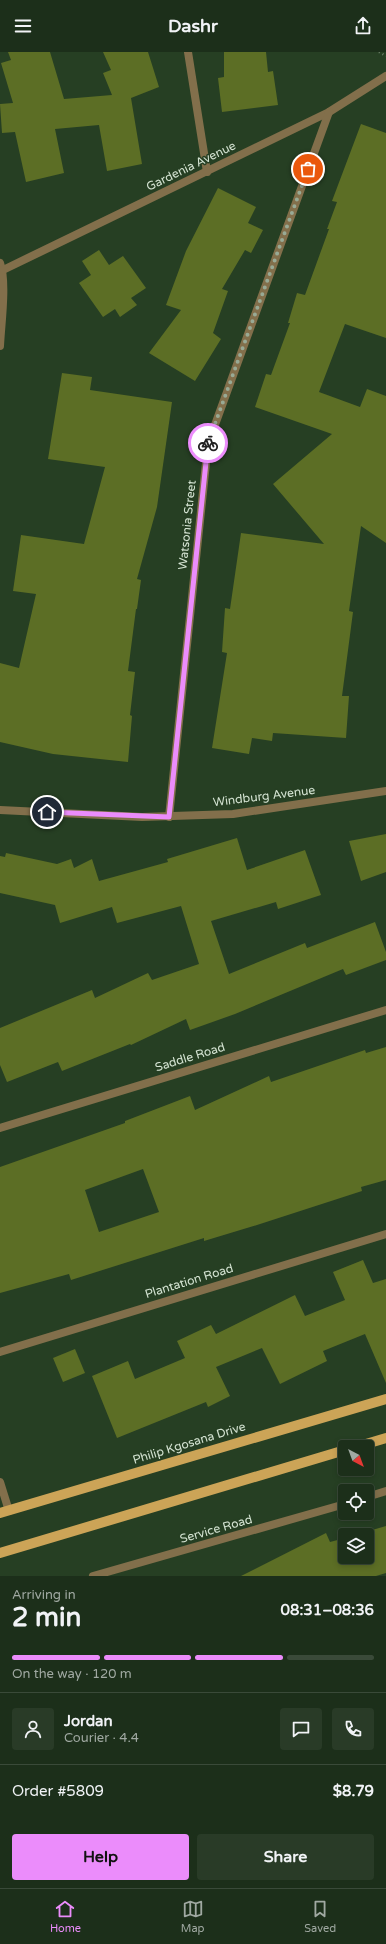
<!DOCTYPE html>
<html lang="en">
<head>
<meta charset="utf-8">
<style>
  :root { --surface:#1c2f1a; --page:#293b27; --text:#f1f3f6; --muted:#a0a9a2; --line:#3a4a39; --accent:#eb8cfb }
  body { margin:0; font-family:"Varela Round",sans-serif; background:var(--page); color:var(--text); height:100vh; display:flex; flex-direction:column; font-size:15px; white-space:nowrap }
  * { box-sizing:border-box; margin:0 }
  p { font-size:13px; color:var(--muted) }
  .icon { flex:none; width:22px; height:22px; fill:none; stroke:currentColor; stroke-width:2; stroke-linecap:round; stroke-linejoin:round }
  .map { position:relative; height:1524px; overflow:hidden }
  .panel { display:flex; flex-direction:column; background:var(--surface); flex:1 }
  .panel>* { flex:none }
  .needle { width:26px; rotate:139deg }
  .controls { position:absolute; left:338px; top:1388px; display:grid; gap:8px }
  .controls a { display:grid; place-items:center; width:36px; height:36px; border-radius:4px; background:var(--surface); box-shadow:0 2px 6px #0003,0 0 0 1px var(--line); font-size:20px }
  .pin { position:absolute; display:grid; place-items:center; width:34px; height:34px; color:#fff; margin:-17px; border:2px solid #fff; border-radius:50%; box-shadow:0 1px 4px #0007 }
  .courier { position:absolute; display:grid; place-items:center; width:40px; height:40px; margin:-20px; border:3px solid #eb8cfb; border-radius:50%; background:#fff; color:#222; box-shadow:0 1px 5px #0007 }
  .summary em { font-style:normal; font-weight:800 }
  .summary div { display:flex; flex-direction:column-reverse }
  .summary { display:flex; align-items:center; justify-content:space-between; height:68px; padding:0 12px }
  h1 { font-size:26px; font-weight:800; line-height:30px }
  .bar { display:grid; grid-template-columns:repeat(4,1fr); gap:6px 4px; align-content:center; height:48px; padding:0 12px }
  .bar i { height:5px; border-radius:3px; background:var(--line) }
  .bar .on { background:var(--accent) }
  .bar p { grid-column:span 4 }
  .line { display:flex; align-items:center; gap:10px; padding:0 12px; border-top:1px solid var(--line) }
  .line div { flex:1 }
  .round { display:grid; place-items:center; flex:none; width:42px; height:42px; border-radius:4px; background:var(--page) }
  .cta { display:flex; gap:8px; margin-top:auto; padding:8px 12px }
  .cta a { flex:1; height:46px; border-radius:4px; background:var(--accent); color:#111; font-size:16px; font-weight:800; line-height:46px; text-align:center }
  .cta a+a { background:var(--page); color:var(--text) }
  header { display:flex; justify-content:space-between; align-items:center; height:52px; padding:0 12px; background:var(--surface); font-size:18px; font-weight:800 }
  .menu { display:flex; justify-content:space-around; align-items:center; height:56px; border-top:1px solid var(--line); background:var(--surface); font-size:11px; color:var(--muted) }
  .menu a { display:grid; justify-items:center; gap:2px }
  .menu .on { color:var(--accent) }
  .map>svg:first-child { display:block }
  .building { fill:#5c6e25; fill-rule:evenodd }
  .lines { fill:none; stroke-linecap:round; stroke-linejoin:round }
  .path { stroke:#6e826b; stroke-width:2.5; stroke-dasharray:1 3; stroke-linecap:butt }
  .street { stroke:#826f4b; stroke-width:8 }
  .primary { stroke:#cca457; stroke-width:10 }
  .done { stroke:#98aa95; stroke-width:4; stroke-dasharray:0 7.2 }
  .route { stroke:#eb8cfb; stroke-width:5 }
  .labels { text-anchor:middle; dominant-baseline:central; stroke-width:3; stroke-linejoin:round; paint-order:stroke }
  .street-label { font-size:12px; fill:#d5e4d3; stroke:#263f23 }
</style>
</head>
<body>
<header><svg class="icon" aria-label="menu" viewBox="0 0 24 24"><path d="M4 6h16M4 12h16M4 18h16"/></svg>Dashr<svg class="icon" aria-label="share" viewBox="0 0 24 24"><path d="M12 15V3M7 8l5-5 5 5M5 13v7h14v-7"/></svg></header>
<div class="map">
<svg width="386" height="1524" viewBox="0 0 386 1524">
  <rect width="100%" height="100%" fill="#263f23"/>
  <g class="building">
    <polygon points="8,0 50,0 64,47 112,43 103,21 111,18 103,0 148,0 159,35 131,46 142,112 107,119 99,73 55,77 64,121 26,130 15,80 2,81 0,52 13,51 1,11 11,8"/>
    <polygon points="224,0 266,0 268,20 273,19 278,53 222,60 218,26 224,25"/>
    <polygon points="361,72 386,81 386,286 345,272 319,340 360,355 367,337 386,344 386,491 361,474 349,559 353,560 342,644 349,644 346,686 273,681 272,689 252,686 249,702 212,696 227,601 222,600 225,556 230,557 241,481 324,492 273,432 332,382 255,355 266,322 271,323 290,271 288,271 297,241 305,243 329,177 327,177 337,150 332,149"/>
    <polygon points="218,136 256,155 248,171 263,178 251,201 245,198 222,237 228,239 213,281 221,287 195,329 149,301 181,258 166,253 186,199"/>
    <polygon points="99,198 109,213 123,204 146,236 131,246 137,253 120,265 115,257 103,265 79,231 91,223 82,209"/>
    <polygon points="62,321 92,325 90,338 172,350 157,455 137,527 141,528 137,557 136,557 128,619 135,620 130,663 132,664 128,710 53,702 0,690 0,611 19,616 36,542 13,539 21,483 84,492 105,415 48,407"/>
    <polygon points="386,782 386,820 361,829 349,789"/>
    <polygon points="237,786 247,818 305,798 321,843 278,857 276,850 211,869 229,922 305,891 307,896 375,870 386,900 386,908 346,923 343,917 235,962 190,978 186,967 131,993 130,992 62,1019 58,1010 7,1030 0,1013 0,976 92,938 95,946 148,921 152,928 199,912 181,854 117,871 112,855 60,871 55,853 0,841 0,804 5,805 6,801 57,812 71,807 74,816 92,807 99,829 168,810 167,807"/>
    <path d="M386 995V1128L361 1135 362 1139 257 1173 204 1189V1186L71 1228 69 1222 0 1241V1115L125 1071V1069L190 1044 195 1058 269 1024 271 1030 365 998 366 1001ZM143 1117 159 1160 99 1180 85 1138Z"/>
    <polygon points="363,1208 373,1231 386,1227 386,1331 365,1282 323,1299 327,1309 280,1332 262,1296 216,1315 230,1344 208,1355 206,1350 117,1386 92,1324 128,1309 135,1327 185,1306 177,1289 211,1273 216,1282 295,1243 305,1264 345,1248 333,1220"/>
    <polygon points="75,1297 85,1321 63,1330 53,1306"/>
    <polygon points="386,1474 386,1521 376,1524 241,1524 326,1481 330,1490 345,1486 345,1505 367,1505 367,1483 355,1483"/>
  </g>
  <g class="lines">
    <polyline class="path" points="379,0 386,4"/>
    <g class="street">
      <polyline points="188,0 207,120"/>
      <path d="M0 211C7 230 1 272 0 294"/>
      <polyline points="3,218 329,60 386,24"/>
      <polyline points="0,758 142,765 233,762 386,739"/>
      <polyline points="169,765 208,392 329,60"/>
      <polyline points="0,1076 386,958"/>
      <polyline points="0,1300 386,1182"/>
      <polyline points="0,1430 9,1459"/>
      <polyline points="367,1445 386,1439"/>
      <polyline points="93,1524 345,1452"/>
    </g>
    <g class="primary">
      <polyline points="356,1395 386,1386"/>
      <polyline points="0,1461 386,1347"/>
      <polyline points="0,1501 345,1398"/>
    </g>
  </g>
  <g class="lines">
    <polyline class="done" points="208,391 308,117"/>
    <polyline class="route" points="47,760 169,765 208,391"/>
  </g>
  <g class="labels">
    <g class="street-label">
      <text transform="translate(191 114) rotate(-26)">Gardenia Avenue</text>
      <text transform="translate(187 473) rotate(-84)">Watsonia Street</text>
      <text transform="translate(264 744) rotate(-7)">Windburg Avenue</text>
      <text transform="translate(190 1005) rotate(-17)">Saddle Road</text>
      <text transform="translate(189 1229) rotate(-17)">Plantation Road</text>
      <text transform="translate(189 1391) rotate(-17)">Philip Kgosana Drive</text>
      <text transform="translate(216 1477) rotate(-16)">Service Road</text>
    </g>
  </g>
</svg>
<div class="controls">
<a><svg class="needle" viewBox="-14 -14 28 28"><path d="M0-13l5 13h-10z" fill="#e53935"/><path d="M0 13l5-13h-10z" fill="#a0a9a2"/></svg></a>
<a><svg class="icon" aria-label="locate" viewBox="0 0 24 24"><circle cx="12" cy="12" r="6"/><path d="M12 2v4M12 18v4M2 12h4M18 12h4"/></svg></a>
<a><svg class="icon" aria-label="layers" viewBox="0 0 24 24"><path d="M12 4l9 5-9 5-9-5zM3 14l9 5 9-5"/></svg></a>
</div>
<div class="pin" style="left:308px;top:117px;background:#ea580c"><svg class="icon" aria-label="bag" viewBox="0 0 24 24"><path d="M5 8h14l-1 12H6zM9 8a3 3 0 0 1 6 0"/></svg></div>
<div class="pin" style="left:47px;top:760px;background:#1f2937"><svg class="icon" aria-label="home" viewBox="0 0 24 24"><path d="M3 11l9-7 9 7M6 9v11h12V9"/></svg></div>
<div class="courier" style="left:208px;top:391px"><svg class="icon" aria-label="bike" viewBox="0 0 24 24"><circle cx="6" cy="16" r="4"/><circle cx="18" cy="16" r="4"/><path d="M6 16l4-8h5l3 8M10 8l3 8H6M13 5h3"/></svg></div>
</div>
<section class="panel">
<div class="summary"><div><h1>2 min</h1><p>Arriving in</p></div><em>08:31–08:36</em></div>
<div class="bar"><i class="on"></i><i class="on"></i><i class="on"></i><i></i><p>On the way · 120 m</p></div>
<div class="line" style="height:72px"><a class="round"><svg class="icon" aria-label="person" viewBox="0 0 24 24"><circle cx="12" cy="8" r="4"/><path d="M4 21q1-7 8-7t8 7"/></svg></a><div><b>Jordan</b><p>Courier · 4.4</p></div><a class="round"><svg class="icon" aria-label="chat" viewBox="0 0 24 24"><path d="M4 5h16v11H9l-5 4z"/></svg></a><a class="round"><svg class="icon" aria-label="phone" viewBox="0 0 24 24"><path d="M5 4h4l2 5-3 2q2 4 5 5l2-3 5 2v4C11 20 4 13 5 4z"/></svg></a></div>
<div class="line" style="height:52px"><div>Order #5809</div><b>$8.79</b></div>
<div class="cta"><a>Help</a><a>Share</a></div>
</section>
<nav class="menu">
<a class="on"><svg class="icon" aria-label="home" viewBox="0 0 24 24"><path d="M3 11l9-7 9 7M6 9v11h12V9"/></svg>Home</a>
<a><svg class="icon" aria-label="map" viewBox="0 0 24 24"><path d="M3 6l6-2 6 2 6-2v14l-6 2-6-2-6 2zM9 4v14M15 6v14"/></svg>Map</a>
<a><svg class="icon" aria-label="saved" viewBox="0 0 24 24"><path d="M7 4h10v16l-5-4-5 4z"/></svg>Saved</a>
</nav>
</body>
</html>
